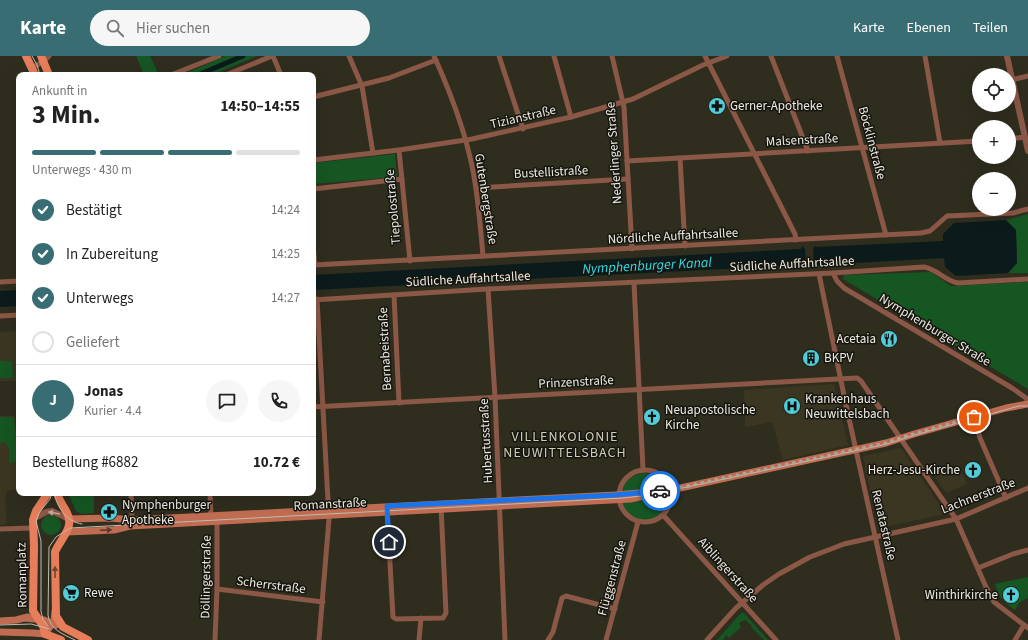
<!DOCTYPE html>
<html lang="de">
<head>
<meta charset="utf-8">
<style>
  :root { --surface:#fff; --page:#f6f6f6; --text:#222; --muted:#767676; --line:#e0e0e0; --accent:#386e73 }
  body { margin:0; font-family:"Source Sans 3",sans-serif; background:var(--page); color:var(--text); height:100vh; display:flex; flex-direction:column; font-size:15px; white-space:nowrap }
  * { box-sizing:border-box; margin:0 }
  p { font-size:13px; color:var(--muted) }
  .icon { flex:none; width:22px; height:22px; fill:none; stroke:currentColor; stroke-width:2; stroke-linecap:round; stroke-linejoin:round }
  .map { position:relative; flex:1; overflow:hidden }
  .details { position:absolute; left:16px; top:16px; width:300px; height:424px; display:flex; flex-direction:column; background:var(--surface); border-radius:8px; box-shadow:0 4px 16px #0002 }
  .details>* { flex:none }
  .tools { position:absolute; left:972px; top:12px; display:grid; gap:8px }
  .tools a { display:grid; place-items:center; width:44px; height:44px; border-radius:50%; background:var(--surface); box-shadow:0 4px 16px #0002; font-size:20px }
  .pin { position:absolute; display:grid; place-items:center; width:34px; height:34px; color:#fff; margin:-17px; border:2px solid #fff; border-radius:50%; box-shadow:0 1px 4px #0007 }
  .courier { position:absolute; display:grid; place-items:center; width:40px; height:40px; margin:-20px; border:3px solid #1a73e8; border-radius:50%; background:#fff; color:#222; box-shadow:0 1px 5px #0007 }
  .summary em { font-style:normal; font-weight:700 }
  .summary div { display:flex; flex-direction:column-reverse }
  .summary { display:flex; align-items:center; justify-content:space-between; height:68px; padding:0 16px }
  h1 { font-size:26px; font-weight:700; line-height:30px }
  .bar { display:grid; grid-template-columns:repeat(4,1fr); gap:6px 4px; align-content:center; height:48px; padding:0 16px }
  .bar i { height:5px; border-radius:3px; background:var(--line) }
  .bar .selected { background:var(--accent) }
  .bar p { grid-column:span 4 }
  .line { display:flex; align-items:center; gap:10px; padding:0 16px; border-top:1px solid var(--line) }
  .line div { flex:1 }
  .round { display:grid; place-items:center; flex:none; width:42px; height:42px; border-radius:21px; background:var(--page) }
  ol { padding:0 16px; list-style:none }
  li { display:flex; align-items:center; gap:12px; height:44px }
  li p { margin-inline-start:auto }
  li .icon { padding:4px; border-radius:50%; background:var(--accent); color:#fff; stroke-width:4 }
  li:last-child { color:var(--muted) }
  li i { width:22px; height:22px; border:2px solid var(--line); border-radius:50% }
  header { display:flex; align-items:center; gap:24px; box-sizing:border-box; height:56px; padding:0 20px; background:var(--accent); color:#fff }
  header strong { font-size:19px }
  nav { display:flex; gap:22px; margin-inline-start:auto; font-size:14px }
  .search { width:280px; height:36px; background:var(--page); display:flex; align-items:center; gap:10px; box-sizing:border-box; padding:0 14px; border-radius:22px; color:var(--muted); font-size:15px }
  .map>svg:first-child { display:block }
  .built { fill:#3a3621 }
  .green { fill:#165623 }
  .water { fill:#0b1b1c }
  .pier { fill:#2f2d1e }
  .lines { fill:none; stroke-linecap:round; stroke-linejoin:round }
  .canal { stroke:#0b1b1c; stroke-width:5 }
  .minor { stroke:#8b5746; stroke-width:5 }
  .tertiary { stroke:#8b5746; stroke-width:6 }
  .secondary { stroke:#bf6c52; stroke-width:7 }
  .primary { stroke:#e77d5a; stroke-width:8 }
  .tram { stroke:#bebcb1; stroke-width:1 }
  .oneway { fill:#c0a89b }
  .oneway2 { fill:#5a382a }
  .oneway3 { fill:#744431 }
  .done { stroke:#aaa89d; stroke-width:4; stroke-dasharray:0 7.2 }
  .route { stroke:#1a73e8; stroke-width:5 }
  .labels { text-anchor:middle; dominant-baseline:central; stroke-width:3; stroke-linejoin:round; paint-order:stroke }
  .poi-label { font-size:13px; fill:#eceae1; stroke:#16150f; text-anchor:start }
  .street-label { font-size:13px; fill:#eceae1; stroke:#16150f }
  .water-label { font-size:14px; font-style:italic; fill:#2adfee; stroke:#16150f }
  .neighbourhood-label { font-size:14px; letter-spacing:1px; fill:#cfccba; stroke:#16150f }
</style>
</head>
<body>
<header>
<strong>Karte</strong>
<div class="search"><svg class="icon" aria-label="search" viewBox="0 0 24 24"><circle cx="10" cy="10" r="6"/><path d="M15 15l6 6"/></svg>Hier suchen</div>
<nav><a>Karte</a><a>Ebenen</a><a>Teilen</a></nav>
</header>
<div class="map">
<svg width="1028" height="584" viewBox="0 0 1028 584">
  <rect width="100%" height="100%" fill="#2f2d1e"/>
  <g class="built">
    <polygon points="19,275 19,325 0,325 0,276"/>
    <polygon points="834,328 848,389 783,404 772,366 745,371 744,334"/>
    <polygon points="0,360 15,360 16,379 19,379 19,432 15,433 15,434 7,435 5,446 7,468 0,469"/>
    <polygon points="901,392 946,458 880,472 877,457 874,453 863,400"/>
    <polygon points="934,407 942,417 959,409 967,428 946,437 928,411"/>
  </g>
  <g class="green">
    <polygon points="136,0 150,0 158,17 153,19 144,19"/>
    <polygon points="225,0 257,0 212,19 182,19"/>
    <polygon points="395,98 397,121 313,128 313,107"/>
    <polygon points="1028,158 1028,217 1008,217 1017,206 1016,174 1006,164"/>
    <polygon points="931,216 951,230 1028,226 1028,333 843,223 844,219"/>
    <polygon points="0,305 12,305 13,322 0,322"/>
    <polygon points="0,361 13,361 14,362 16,382 19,382 19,410 16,406 9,407 9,394 6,386 0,387"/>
    <circle cx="645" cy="441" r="24"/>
    <polygon points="68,437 94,437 94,457 82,458 76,455"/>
    <circle cx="51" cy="469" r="10"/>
    <path d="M1028 521V542L1020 546 1015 554C1003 545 1000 543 995 528Z"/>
    <polygon points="741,557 744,557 768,584 764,584 751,571 752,570 745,564 739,567 741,571 729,582 726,579 723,584 717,584"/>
  </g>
  <g class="water">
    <polygon points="1006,164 1016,174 1017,207 1008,217 956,220 945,211 944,202 818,209 816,211 804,211 801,209 313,234 313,219 801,193 802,190 815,190 817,191 943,185 943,178 954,167"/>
    <polygon points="19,234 19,250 0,251 0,235"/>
  </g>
  <polygon class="pier" points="802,190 815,190 813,193 814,209 816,211 804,211 806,209 805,193"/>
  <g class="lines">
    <polyline class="canal" points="198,19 243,0"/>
    <g class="minor">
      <polyline points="273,0 281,19"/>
      <polyline points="349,0 362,30 373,97"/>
      <path d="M434 0C453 42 470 87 476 133 479 155 481 177 483 200"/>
      <polyline points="499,0 523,73"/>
      <polyline points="554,0 571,61"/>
      <polyline points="612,0 624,51 632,193"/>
      <polyline points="705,0 795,178 796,184"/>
      <polyline points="771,0 808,95"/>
      <polyline points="837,0 886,179"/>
      <polyline points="925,0 940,87"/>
      <polyline points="32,12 44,5 49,0"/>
      <polyline points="171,19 219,0"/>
      <polyline points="226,19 272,0"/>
      <polyline points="1011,24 1028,20"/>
      <polyline points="313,41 389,22 436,4"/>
      <polyline points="1009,83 1025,81"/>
      <polyline points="399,94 410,205"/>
      <polyline points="680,102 685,190"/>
      <polyline points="313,104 399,94 472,83 571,61 633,43 703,9 727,0"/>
      <polyline points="627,105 979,85"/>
      <polyline points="476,132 628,123"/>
      <polyline points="313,133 402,123"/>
      <polyline points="313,189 315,209"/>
      <polyline points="313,209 921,177 930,175 947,160 1013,157 1028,153"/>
      <polyline points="833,217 837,225 844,232 1012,332 1026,342 1028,346"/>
      <polyline points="819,218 846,349 898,584"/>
      <polyline points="0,226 19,225"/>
      <polyline points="634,227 643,414"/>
      <polyline points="488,233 495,341 505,584"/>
      <polyline points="394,239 399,347"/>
      <polyline points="317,243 329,463 319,584"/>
      <path d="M313 244 487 233 833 217 924 211C937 213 945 225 958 227L1028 223"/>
      <polyline points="0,260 19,259"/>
      <polyline points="313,351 857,322 861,325 956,463 986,531 994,546 1028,572"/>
      <polyline points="974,361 980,382 1006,442"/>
      <circle cx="645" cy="440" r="26"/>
      <polyline points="131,437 132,466"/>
      <polyline points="210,437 211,460 217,466 217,533 215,584"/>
      <polyline points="387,454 393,561 396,563 443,562 446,557 441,450"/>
      <polyline points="663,459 776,584"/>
      <polyline points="0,473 33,472"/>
      <polyline points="978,512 1013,498 1028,494"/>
      <polyline points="217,533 323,546"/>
      <polyline points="419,584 421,562"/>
      <polyline points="548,584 553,576 562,542 566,540 615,553"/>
      <polyline points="606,584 638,466"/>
      <polyline points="707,584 736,552 763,529 779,518 810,501 844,488 956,463 1028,432"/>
      <polyline points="1015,584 1024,569"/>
    </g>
    <g class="tertiary">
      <polyline points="1007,0 1028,95"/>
      <polyline points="33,463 46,456 52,455 69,463"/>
    </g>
    <g class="secondary">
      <polyline points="69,463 111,462 132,464 615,439 651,436"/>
      <polyline points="67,476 114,474 130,470 630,443 886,387 914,378 1006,352 1028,348"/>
      <polyline points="25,562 44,564 56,569"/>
      <polyline points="0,565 16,564 28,561"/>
      <polyline points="0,576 33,577 45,578 54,565 55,555"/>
    </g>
    <g class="primary">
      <polyline points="26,0 35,19"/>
      <polyline points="41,0 49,19"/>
      <polyline points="48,437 36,455 33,464 34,490 33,555 43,570 45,578 61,584"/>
      <path d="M57 437C59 445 64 450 67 457 75 472 60 483 55 496L56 560 63 571 88 584"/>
    </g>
    <g class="tram">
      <polyline points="32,0 37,9 40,19"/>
      <path d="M55 437C56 451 67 466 82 468"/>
      <polyline points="0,569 31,568 50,573"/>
      <polyline points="48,570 43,563 41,556 41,485 36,465 39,457 50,443 52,437"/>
      <path d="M75 584C63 578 50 574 48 559L49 491 56 481 70 472 623 442 650 439 887 388 915 379 1019 350H1028"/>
    </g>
  </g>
  <defs><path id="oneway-solid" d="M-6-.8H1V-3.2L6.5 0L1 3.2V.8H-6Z"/></defs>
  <use class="oneway" href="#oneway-solid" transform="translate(54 457) rotate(-170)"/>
  <use class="oneway2" href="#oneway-solid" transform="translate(106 474) rotate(-3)"/>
  <use class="oneway3" href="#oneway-solid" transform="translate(55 516) rotate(-90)"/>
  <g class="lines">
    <polyline class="done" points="660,435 665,435 886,387 914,378 974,361"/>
    <polyline class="route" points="389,486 387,450 615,439 660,435"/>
  </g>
  <defs>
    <g id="pharmacy-disc" transform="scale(0.9)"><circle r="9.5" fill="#52ccd6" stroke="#16150f"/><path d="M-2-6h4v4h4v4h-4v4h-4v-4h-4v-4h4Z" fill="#111"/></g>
    <g id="restaurant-disc" transform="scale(0.9)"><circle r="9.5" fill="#52ccd6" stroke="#16150f"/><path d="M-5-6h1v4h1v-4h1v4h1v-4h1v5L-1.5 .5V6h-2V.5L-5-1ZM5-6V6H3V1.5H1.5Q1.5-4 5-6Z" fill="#111"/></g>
    <g id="building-disc" transform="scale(0.9)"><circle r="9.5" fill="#52ccd6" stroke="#16150f"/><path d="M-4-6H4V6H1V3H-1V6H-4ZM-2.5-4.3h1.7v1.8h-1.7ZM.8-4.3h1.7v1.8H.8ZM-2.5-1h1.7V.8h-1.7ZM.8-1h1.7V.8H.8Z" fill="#111"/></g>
    <g id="hospital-disc" transform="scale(0.9)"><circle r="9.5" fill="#52ccd6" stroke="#16150f"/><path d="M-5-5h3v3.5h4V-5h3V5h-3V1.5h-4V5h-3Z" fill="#111"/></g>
    <g id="church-disc" transform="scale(0.9)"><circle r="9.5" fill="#52ccd6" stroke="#16150f"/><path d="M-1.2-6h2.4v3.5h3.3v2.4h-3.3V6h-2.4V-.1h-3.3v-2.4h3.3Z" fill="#111"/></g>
    <g id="supermarket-disc" transform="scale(0.9)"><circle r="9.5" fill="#52ccd6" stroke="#16150f"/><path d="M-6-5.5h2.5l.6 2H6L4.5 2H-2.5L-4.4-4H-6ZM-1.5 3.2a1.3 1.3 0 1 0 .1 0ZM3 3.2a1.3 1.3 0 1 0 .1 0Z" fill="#111"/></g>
  </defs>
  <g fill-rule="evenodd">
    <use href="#pharmacy-disc" x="717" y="50"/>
    <use href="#restaurant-disc" x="889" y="283"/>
    <use href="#building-disc" x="811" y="302"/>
    <use href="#hospital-disc" x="792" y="350"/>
    <use href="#church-disc" x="652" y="361"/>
    <use href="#church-disc" x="973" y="414"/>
    <use href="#pharmacy-disc" x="109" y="456"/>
    <use href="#supermarket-disc" x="71" y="537"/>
    <use href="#church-disc" x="1011" y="539"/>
  </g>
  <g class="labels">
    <g class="poi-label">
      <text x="730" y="50">Gerner-Apotheke</text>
      <text x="876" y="283" text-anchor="end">Acetaia</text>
      <text x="824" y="302">BKPV</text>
      <text x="805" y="343">Krankenhaus<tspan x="805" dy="15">Neuwittelsbach</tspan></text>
      <text x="665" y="354">Neuapostolische<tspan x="665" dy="15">Kirche</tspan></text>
      <text x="960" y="414" text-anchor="end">Herz-Jesu-Kirche</text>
      <text x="122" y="449">Nymphenburger<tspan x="122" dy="15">Apotheke</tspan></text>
      <text x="84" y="537">Rewe</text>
      <text x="998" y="539" text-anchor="end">Winthirkirche</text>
    </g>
    <g class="street-label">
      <text transform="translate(523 61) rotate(-13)">Tizianstraße</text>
      <text transform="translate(802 84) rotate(-3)">Malsenstraße</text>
      <text transform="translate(872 87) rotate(75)">Böcklinstraße</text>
      <text transform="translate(614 97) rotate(-94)">Nederlinger Straße</text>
      <text transform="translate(551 116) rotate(-3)">Bustellistraße</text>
      <text transform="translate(486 143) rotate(81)">Gutenbergstraße</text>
      <text transform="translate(393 151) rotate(-95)">Tiepolostraße</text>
      <text transform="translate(673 180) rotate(-3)">Nördliche Auffahrtsallee</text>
      <text transform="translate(792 208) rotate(-3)">Südliche Auffahrtsallee</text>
      <text transform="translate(468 223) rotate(-3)">Südliche Auffahrtsallee</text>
      <text transform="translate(935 274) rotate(31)">Nymphenburger Straße</text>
      <text transform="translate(385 293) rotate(-93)">Bernabeistraße</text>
      <text transform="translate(576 326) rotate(-3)">Prinzenstraße</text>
      <text transform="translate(486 385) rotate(-93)">Hubertusstraße</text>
      <text transform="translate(978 440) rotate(-21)">Lachnerstraße</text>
      <text transform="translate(330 448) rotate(-3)">Romanstraße</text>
      <text transform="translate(884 469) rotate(77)">Renatastraße</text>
      <text transform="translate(728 514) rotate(48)">Aiblingerstraße</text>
      <text transform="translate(22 519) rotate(-91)">Romanplatz</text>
      <text transform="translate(206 521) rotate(-89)">Döllingerstraße</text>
      <text transform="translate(612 522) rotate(-75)">Flüggenstraße</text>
      <text transform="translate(271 529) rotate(7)">Scherrstraße</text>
    </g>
    <g class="water-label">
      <text transform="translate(647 210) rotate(-3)">Nymphenburger Kanal</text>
    </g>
    <g class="neighbourhood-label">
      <text x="565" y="381">VILLENKOLONIE<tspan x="565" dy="16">NEUWITTELSBACH</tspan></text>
    </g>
  </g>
</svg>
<div class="tools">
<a><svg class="icon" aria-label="locate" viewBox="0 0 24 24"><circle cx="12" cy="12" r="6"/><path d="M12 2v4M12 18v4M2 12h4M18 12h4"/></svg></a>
<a>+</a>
<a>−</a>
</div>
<div class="pin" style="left:974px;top:361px;background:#ea580c"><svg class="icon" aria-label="bag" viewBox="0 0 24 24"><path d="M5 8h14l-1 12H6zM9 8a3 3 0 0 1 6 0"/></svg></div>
<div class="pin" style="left:389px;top:486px;background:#1f2937"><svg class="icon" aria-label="home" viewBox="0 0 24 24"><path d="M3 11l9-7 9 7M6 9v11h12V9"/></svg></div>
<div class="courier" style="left:660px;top:435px"><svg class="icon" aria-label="car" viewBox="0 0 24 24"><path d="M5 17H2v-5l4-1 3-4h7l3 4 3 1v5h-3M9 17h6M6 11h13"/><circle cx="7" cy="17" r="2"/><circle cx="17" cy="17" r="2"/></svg></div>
<section class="details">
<div class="summary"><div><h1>3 Min.</h1><p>Ankunft in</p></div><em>14:50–14:55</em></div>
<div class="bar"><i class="selected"></i><i class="selected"></i><i class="selected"></i><i></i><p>Unterwegs · 430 m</p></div>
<ol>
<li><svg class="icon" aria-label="check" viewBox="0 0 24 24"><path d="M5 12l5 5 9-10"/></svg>Bestätigt<p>14:24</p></li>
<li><svg class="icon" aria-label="check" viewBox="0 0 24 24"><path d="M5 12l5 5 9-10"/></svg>In Zubereitung<p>14:25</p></li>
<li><svg class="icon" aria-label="check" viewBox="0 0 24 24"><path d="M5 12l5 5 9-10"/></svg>Unterwegs<p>14:27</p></li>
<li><i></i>Geliefert</li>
</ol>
<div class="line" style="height:72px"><b class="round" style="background:var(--accent);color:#fff">J</b><div><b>Jonas</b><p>Kurier · 4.4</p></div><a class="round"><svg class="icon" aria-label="chat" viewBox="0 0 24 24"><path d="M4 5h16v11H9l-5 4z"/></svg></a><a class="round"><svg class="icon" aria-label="phone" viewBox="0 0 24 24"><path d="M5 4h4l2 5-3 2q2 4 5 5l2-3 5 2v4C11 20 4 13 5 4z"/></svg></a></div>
<div class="line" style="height:52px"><div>Bestellung #6882</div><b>10.72 €</b></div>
</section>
</div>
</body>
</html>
